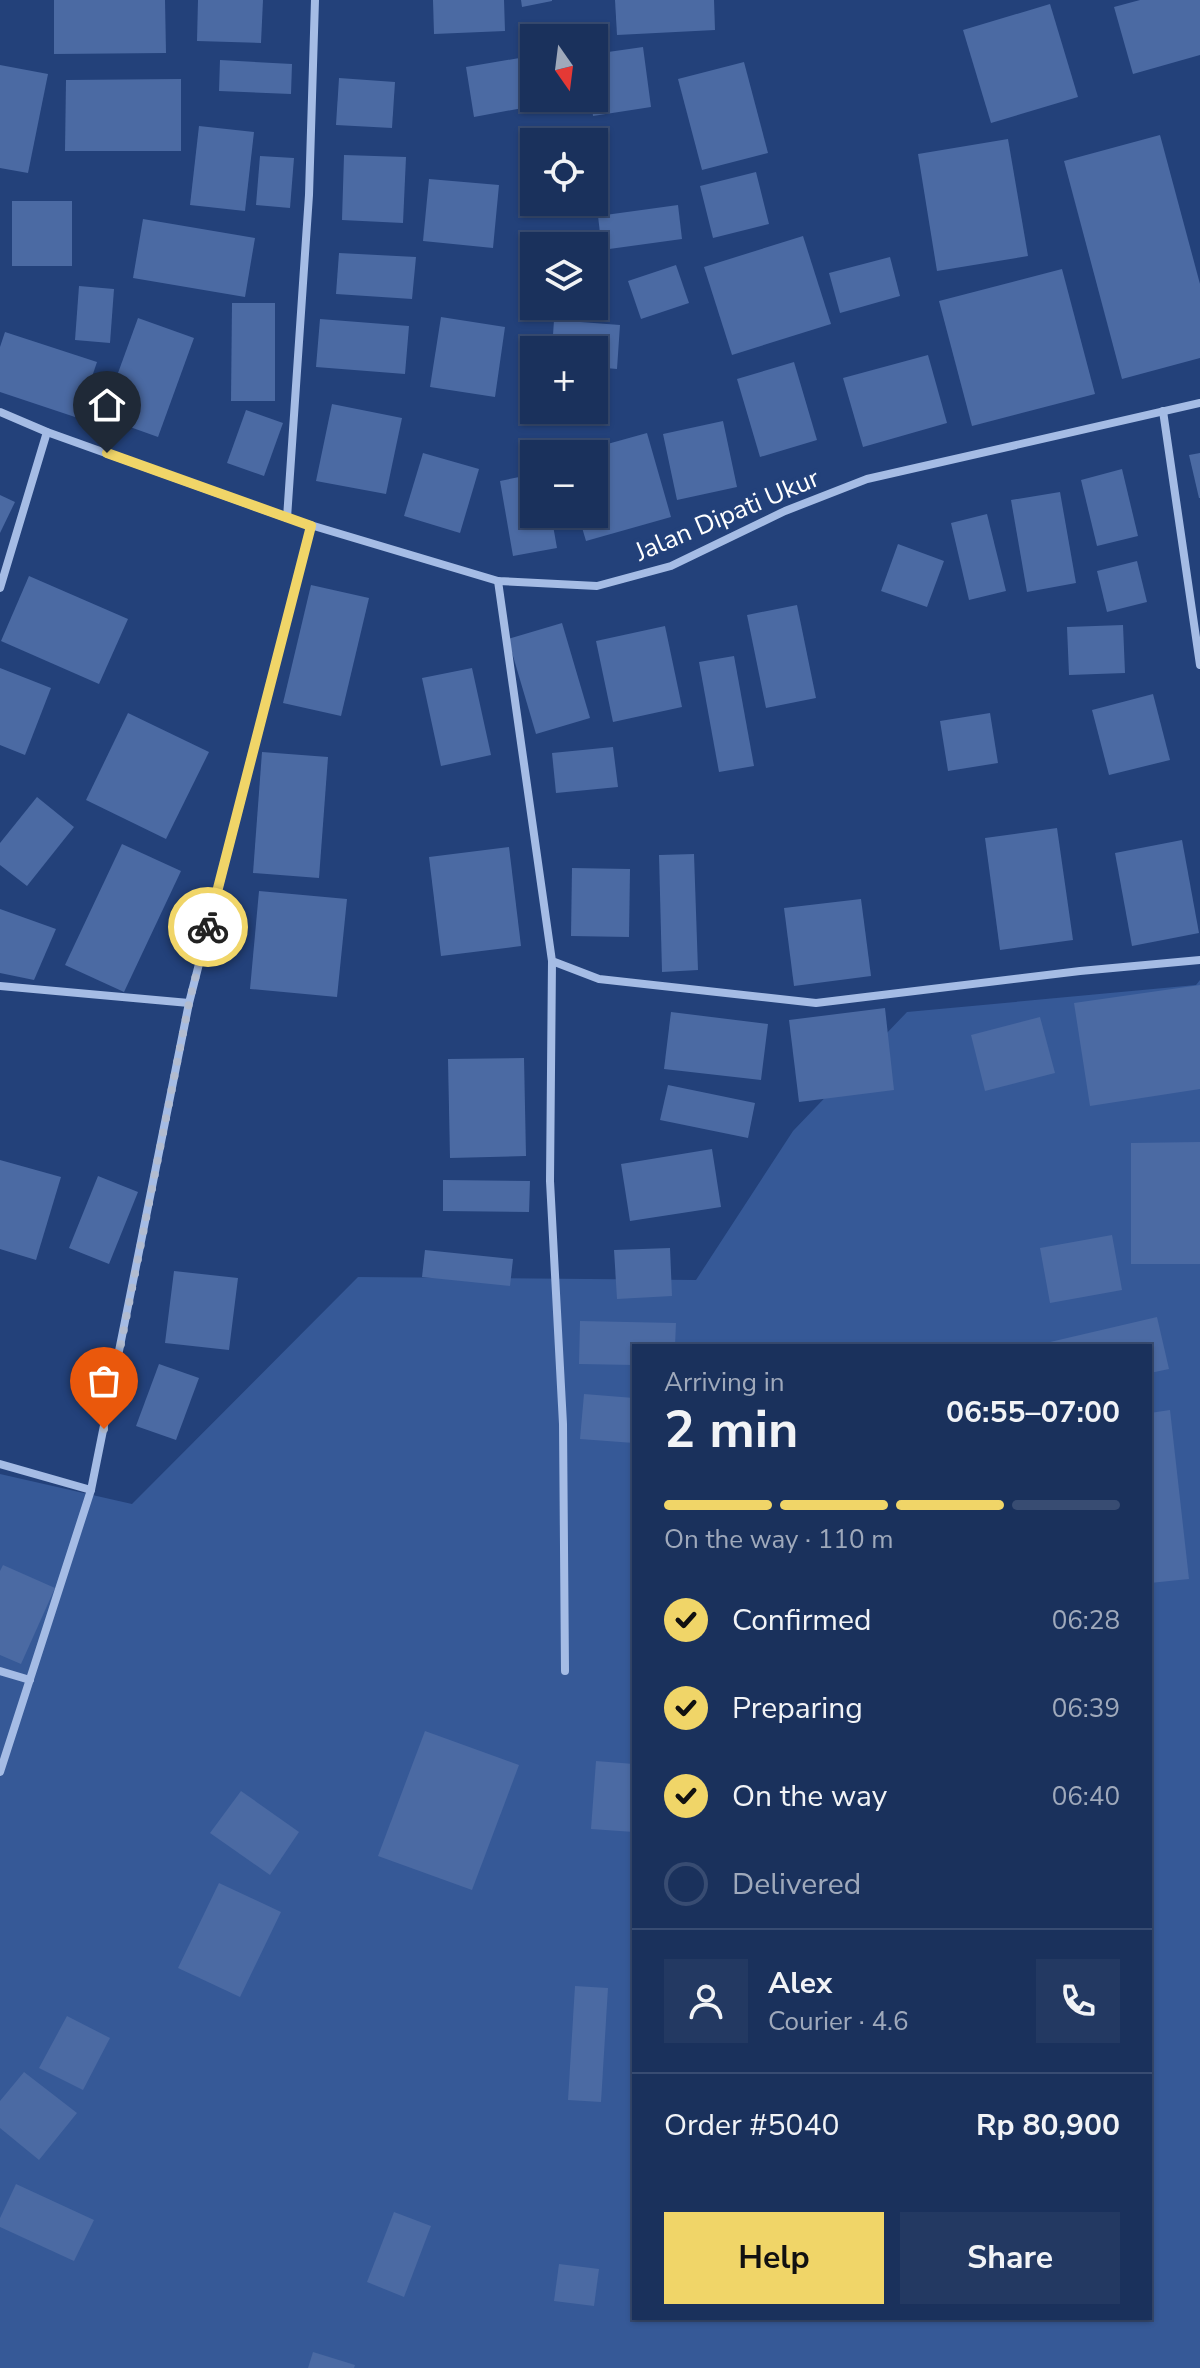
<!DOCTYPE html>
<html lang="en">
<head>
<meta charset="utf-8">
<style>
  :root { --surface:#1a315c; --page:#233962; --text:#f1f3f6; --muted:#9fa9bb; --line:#384c72; --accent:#f0d568 }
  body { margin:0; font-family:"Nunito Sans",sans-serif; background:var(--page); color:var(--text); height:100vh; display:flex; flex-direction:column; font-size:30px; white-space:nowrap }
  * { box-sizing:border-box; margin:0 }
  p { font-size:26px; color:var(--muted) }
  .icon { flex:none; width:44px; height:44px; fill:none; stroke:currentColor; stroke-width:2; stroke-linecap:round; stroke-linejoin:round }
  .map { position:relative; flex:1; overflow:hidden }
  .details { position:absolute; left:632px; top:1344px; width:520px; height:976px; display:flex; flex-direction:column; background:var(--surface); border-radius:0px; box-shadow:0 2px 6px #0004,0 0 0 2px var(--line) }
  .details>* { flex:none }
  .needle { width:52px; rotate:166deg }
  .fabs { position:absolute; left:520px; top:24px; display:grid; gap:16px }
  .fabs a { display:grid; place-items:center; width:88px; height:88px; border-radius:0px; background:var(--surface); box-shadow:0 2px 6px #0004,0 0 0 2px var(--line); font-size:40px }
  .pin { position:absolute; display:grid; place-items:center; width:68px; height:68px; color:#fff; margin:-82px -34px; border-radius:50% 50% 50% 0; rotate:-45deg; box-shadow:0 0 8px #0007 }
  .pin .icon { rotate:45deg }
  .courier { position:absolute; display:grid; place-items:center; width:80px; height:80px; margin:-40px; border:6px solid #f0d568; border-radius:50%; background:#fff; color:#222; box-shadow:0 2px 10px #0007 }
  .head em { font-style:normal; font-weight:700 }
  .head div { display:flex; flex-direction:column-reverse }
  .head { display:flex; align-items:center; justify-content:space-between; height:136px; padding:0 32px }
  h1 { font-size:52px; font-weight:700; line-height:60px }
  .bar { display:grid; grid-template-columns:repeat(4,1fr); gap:12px 8px; align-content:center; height:96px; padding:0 32px }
  .bar i { height:10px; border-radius:6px; background:var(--line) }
  .bar .current { background:var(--accent) }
  .bar p { grid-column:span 4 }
  .line { display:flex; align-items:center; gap:20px; padding:0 32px; border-top:2px solid var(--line) }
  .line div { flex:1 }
  .round { display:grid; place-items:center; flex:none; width:84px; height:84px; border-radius:0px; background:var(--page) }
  ol { padding:0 32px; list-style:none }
  li { display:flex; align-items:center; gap:24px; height:88px }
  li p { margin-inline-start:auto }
  li .icon { padding:8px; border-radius:50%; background:var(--accent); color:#111; stroke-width:4 }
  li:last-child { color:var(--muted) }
  li i { width:44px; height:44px; border:4px solid var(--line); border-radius:50% }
  .primary-button { display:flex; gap:16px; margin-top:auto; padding:16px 32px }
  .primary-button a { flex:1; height:92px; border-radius:0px; background:var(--accent); color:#111; font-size:32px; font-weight:700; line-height:92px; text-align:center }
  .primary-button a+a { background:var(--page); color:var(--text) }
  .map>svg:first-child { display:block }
  .green { fill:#365997; fill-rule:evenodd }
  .building { fill:#4b6aa3 }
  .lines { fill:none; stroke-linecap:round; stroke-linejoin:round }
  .minor { stroke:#a5bce5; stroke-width:8 }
  .done { stroke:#b2bcd0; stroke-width:8; stroke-dasharray:0 14.4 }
  .route { stroke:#f0d568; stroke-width:10 }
  .labels { text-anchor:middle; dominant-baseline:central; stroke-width:8; stroke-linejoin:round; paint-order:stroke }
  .street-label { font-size:26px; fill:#fff; stroke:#23417a }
</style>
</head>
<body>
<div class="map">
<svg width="1200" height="2368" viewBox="0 0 1200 2368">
  <rect width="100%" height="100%" fill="#23417a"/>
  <path class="green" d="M1200 980V2368H0V1474L132 1504 358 1277 696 1280 793 1131 907 1012 1196 985ZM634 1346H1150V2318H634Z"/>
  <g class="building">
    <polygon points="54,0 165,0 166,53 54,54"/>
    <polygon points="198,0 263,0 261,43 197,41"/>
    <polygon points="433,0 504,0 505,31 434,34"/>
    <polygon points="521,0 552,0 552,1 522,7"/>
    <polygon points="615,0 714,0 715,30 617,35"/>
    <polygon points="1140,0 1200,0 1200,55 1133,74 1114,7"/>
    <polygon points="1050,4 1078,97 991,123 963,30"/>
    <polygon points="643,47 651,107 593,116 591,98 594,98 594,54"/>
    <polygon points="531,56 534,75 534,98 538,98 539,105 474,117 466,67"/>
    <polygon points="220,60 292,64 291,94 219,91"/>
    <polygon points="744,62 768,153 702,170 678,79"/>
    <polygon points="0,65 48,74 28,173 0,168"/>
    <polygon points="339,78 395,82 392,128 336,125"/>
    <polygon points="181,79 181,151 65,151 66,80"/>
    <polygon points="199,126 254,132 245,211 190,205"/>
    <polygon points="1160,135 1200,284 1200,358 1122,379 1064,161"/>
    <polygon points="1008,139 1028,256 937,271 918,154"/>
    <polygon points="344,155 406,157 403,223 342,220"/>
    <polygon points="260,156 294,158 290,208 256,205"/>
    <polygon points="756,172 769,224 713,238 700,186"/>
    <polygon points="429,179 499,185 493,248 423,241"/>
    <rect x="12" y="201" width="60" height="65"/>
    <polygon points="678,205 682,239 602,250 598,216"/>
    <polygon points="143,219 255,238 245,297 133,278"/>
    <polygon points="803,236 831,324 732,355 704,267"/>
    <polygon points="339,253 416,257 412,299 336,294"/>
    <polygon points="890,257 900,296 840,313 829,273"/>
    <polygon points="676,265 689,303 641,319 628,281"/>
    <polygon points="1062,269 1095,394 972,426 939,301"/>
    <polygon points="79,286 114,289 110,343 75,340"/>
    <polygon points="232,303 275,303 275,401 231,401"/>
    <polygon points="441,317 505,327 495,397 430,387"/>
    <polygon points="138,318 194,338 158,437 102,417"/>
    <polygon points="320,319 409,326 405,374 316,367"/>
    <polygon points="554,320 620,325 617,369 594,367 594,350 552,350"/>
    <polygon points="5,332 97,362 78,418 0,392 0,347"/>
    <polygon points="928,355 947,423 863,447 843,378"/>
    <polygon points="794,362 817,440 760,457 737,379"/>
    <polygon points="332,404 402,418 386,494 316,481"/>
    <polygon points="246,410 283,423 264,476 227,463"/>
    <polygon points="723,421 737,487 677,500 663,434"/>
    <polygon points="647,433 671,517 586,541 578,514 594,514 594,454 575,453"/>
    <polygon points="423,453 479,469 460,533 404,516"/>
    <polygon points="1200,453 1200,498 1199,498 1189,455"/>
    <polygon points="1122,469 1138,536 1097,546 1081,480"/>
    <polygon points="534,474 534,514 551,514 557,548 513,556 500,481"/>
    <polygon points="1060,492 1076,583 1027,592 1011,500"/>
    <polygon points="0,495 15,502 0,533"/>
    <polygon points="987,514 1006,591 969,600 951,523"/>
    <polygon points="898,544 944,561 927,607 881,591"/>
    <polygon points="1137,561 1147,602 1107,612 1097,571"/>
    <polygon points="29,576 128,619 99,684 1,641"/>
    <polygon points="311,585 369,598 341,716 283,703"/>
    <polygon points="797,605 816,698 766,708 747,615"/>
    <polygon points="562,623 590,718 536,734 508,639"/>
    <polygon points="1123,625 1125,673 1069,675 1067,627"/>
    <polygon points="665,626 682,707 613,722 596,641"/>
    <polygon points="734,656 754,766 719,772 699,662"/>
    <polygon points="0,668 51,688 25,755 0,745"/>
    <polygon points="472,668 491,755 441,766 422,678"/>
    <polygon points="1153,694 1170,760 1109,775 1092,710"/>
    <polygon points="128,713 209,752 166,839 86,800"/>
    <polygon points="990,713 998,763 948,771 940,721"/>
    <polygon points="613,747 618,787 556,793 552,753"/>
    <polygon points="262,752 328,757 319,878 253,873"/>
    <polygon points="37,797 74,827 27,886 0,865 0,843"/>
    <polygon points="1057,828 1073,940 1000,950 985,838"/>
    <polygon points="1182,840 1199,933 1132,946 1115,853"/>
    <polygon points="122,844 181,871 124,992 65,965"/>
    <polygon points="509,847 521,946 441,956 429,857"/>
    <polygon points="694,854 698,970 662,972 659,855"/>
    <polygon points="572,868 630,869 629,937 571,936"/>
    <polygon points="259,891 347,899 337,997 250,989"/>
    <polygon points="861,899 871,976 794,986 784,908"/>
    <polygon points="0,909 56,929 34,980 0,973"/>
    <polygon points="1200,985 1200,1089 1090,1106 1074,1003"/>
    <polygon points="885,1008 894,1090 799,1102 789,1020"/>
    <polygon points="671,1012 768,1024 761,1080 664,1069"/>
    <polygon points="1040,1017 1055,1073 985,1091 971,1035"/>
    <polygon points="524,1058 526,1156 450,1158 448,1059"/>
    <polygon points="668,1085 755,1103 748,1138 660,1120"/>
    <polygon points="1200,1142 1200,1264 1131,1264 1131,1143"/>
    <polygon points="712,1149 721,1207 630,1221 621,1164"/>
    <polygon points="0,1160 61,1177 36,1260 0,1249"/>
    <polygon points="98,1176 138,1192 109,1264 69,1248"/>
    <polygon points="443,1180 530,1181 529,1212 443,1211"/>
    <polygon points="1112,1235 1122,1290 1050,1303 1040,1248"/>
    <polygon points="670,1248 672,1296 617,1299 614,1250"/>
    <polygon points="425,1250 513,1259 510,1286 422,1277"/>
    <polygon points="174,1271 238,1278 229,1350 165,1343"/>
    <polygon points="1157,1317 1169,1369 1150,1373 1150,1346 1033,1346"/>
    <polygon points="580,1321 676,1323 675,1346 634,1346 634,1365 579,1364"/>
    <polygon points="159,1364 199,1378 176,1440 136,1426"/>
    <polygon points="584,1394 634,1398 634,1443 580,1439"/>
    <polygon points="1170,1410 1189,1579 1150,1583 1150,1413"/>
    <polygon points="3,1565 55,1588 21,1664 0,1655 0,1571"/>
    <polygon points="425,1731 519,1765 472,1890 378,1856"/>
    <polygon points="596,1761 634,1764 634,1832 591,1829"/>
    <polygon points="241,1791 299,1832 270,1875 210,1833"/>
    <polygon points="219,1883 281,1912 240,1997 178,1968"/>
    <polygon points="575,1986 608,1988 601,2102 568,2100"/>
    <polygon points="67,2016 110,2038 83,2090 39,2068"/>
    <polygon points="24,2072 77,2113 39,2160 0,2128 0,2101"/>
    <polygon points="16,2184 94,2220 74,2261 0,2227 0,2218"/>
    <polygon points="394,2212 431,2226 404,2297 367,2282"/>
    <polygon points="559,2264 599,2269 594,2306 554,2301"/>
    <polygon points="313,2352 355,2365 354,2368 308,2368"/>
  </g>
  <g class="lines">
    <g class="minor">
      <polyline points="1163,411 1200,665"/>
      <polyline points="0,412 47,432 287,518 498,581 597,586 671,566 785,511 867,479 1200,403"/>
      <polyline points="287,518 309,195 315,0"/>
      <polyline points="498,581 552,961 599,979 816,1003 1080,971 1200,960"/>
      <polyline points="0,588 47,432"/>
      <polyline points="552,961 550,1181 563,1424 565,1671"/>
      <polyline points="0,986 189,1003"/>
      <polyline points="0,1464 91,1490"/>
      <polyline points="0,1671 30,1680"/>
      <polyline points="0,1772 91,1490 189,1003 311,526"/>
    </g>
  </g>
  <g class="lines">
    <polyline class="done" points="104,1429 189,1003 208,927"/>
    <polyline class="route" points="107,453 311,526 208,927"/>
  </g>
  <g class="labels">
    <g class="street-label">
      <text transform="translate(727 515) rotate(-23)">Jalan Dipati Ukur</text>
    </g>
  </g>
</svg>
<div class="fabs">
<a><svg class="needle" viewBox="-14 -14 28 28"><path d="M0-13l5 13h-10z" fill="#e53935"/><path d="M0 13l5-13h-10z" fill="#9fa9bb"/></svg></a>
<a><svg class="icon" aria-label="locate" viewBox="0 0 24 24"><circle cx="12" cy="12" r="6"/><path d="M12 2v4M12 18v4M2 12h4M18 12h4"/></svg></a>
<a><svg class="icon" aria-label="layers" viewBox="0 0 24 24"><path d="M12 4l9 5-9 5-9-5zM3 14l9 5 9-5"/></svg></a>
<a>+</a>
<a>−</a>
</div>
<div class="pin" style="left:104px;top:1429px;background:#ea580c"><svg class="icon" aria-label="bag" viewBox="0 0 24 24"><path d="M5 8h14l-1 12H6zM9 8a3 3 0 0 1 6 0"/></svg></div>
<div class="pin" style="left:107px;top:453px;background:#1f2937"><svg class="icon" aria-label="home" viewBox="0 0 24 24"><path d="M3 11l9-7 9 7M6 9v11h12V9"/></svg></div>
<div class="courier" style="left:208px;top:927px"><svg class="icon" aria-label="bike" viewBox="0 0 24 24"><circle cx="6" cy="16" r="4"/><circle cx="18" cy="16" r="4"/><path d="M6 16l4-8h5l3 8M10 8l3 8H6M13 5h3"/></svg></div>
<section class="details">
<div class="head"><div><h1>2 min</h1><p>Arriving in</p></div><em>06:55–07:00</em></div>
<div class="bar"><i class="current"></i><i class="current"></i><i class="current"></i><i></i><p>On the way · 110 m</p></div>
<ol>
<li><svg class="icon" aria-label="check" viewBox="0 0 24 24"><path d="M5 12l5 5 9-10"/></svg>Confirmed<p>06:28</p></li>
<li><svg class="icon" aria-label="check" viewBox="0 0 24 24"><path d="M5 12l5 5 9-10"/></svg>Preparing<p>06:39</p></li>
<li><svg class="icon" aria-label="check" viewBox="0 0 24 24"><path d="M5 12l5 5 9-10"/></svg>On the way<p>06:40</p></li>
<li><i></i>Delivered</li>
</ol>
<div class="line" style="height:144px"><a class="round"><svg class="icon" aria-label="person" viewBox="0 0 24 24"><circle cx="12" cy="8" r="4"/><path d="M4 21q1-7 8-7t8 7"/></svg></a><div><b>Alex</b><p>Courier · 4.6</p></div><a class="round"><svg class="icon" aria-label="phone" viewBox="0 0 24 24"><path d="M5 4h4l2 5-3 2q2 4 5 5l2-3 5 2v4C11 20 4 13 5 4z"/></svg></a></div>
<div class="line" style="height:104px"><div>Order #5040</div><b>Rp 80,900</b></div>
<div class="primary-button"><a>Help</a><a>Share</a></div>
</section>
</div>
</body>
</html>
